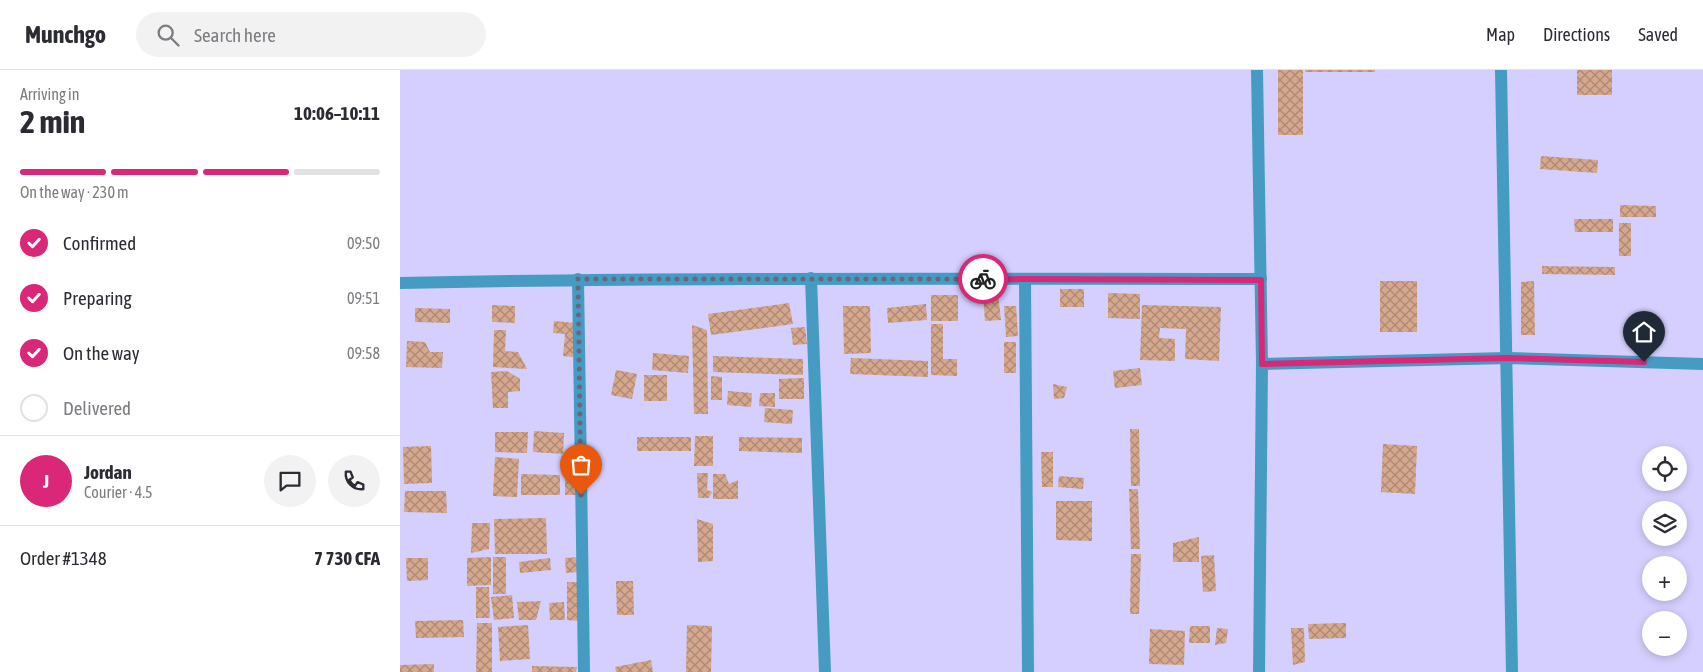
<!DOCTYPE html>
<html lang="en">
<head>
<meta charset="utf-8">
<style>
  :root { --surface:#fff; --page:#f2f2f3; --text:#2b2b33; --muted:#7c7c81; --line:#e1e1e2; --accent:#db2777 }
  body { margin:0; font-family:"Asap Condensed",sans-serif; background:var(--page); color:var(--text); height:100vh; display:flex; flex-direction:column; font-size:19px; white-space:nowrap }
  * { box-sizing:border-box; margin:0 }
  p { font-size:16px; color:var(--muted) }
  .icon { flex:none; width:28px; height:28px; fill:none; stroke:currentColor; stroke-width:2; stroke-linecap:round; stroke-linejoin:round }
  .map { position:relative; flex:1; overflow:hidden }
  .panel { display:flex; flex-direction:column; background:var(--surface); width:400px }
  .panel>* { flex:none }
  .buttons { position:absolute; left:1242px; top:376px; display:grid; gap:10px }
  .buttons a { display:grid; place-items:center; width:45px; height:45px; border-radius:50%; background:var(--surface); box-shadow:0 2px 8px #0003; font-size:25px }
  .pin { position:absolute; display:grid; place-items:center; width:42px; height:42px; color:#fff; margin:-51px -21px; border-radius:50% 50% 50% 0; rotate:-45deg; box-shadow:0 0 5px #0007 }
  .pin .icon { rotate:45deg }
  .courier { position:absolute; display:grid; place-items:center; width:50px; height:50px; margin:-25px; border:4px solid #db2777; border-radius:50%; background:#fff; color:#222; box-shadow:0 1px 6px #0007 }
  .summary em { font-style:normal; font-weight:700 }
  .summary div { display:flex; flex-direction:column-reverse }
  .summary { display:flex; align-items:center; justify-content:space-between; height:85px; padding:0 20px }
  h1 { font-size:32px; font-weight:700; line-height:38px }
  .bar { display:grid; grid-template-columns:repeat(4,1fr); gap:8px 5px; align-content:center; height:60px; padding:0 20px }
  .bar i { height:6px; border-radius:4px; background:var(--line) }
  .bar .on { background:var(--accent) }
  .bar p { grid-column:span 4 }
  .line { display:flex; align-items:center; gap:12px; padding:0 20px; border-top:1px solid var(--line) }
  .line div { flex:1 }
  .round { display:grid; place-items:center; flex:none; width:52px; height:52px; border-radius:26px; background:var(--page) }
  ol { padding:0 20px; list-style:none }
  li { display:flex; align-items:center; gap:15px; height:55px }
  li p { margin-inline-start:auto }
  li .icon { padding:5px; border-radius:50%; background:var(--accent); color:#fff; stroke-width:4 }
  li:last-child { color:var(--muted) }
  li i { width:28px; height:28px; border:2px solid var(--line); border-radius:50% }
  header { display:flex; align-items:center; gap:30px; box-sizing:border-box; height:70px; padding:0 25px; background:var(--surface); border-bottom:1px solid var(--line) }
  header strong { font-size:24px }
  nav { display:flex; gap:28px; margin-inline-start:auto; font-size:18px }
  .search { width:350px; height:45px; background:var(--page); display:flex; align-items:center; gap:12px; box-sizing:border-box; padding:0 18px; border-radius:28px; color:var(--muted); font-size:19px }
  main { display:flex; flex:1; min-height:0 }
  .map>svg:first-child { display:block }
  .building { fill:url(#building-cross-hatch) }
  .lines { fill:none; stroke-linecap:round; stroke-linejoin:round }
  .street { stroke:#459bc2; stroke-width:12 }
  .done { stroke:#686581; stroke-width:5; stroke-dasharray:0 9 }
  .route { stroke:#db2777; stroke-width:6 }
</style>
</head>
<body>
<header>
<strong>Munchgo</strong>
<div class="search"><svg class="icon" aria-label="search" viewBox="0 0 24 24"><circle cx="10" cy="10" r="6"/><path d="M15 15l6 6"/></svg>Search here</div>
<nav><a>Map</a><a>Directions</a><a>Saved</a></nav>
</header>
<main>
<section class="panel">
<div class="summary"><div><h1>2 min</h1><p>Arriving in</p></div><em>10:06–10:11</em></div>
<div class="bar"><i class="on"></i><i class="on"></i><i class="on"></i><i></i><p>On the way · 230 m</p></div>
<ol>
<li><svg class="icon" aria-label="check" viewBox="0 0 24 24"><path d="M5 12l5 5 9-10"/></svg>Confirmed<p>09:50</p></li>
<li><svg class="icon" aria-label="check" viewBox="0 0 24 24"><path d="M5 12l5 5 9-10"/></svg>Preparing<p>09:51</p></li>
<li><svg class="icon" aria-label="check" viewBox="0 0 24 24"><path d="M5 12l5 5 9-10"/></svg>On the way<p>09:58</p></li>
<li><i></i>Delivered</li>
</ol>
<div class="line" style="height:90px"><b class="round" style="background:var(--accent);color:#fff">J</b><div><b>Jordan</b><p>Courier · 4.5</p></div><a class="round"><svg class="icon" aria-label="chat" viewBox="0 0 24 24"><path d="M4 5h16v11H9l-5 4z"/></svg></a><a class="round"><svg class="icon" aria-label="phone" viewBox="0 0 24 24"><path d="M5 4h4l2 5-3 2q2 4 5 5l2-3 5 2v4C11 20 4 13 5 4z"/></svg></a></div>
<div class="line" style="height:65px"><div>Order #1348</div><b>7 730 CFA</b></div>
</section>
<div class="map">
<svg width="1303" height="602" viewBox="0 0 1303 602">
  <defs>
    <pattern id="building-cross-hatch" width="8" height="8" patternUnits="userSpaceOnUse" patternTransform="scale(1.25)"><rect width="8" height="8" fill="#d5a78d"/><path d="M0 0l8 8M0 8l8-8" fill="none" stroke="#ad8875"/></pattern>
  </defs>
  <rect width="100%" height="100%" fill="#d4cffe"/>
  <g class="building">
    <rect x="878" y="0" width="25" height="65"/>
    <rect x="905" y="0" width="70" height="2"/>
    <rect x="1177" y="0" width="35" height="25"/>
    <polygon points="1141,86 1198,90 1197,103 1140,99"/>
    <polygon points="1220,135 1256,136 1256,147 1220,147"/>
    <polygon points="1174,149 1213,149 1213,162 1175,162"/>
    <rect x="1219" y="153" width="12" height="33"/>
    <polygon points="1142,196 1215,197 1215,205 1142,204"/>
    <rect x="980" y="211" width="37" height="51"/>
    <polygon points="1134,211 1135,265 1121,265 1121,212"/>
    <rect x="660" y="219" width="24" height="18"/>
    <polygon points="598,223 601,250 585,251 583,225"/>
    <polygon points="708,223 740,224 740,249 708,248"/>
    <rect x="531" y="225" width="27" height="26"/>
    <polygon points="389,233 393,254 311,265 308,244"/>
    <polygon points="526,234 527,250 488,253 487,238"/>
    <polygon points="92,235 115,236 115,253 92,252"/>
    <polygon points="742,235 821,237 819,291 785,289 786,259 760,258 759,268 775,269 775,291 740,290"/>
    <polygon points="443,236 470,236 471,283 444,284"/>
    <polygon points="604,236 616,236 618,266 606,267"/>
    <polygon points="15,238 50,239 50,253 15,252"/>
    <polygon points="154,251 176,253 173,287 163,286 165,264 153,263"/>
    <polygon points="531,254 543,254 543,289 557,289 557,306 531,305"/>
    <polygon points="292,255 307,260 308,344 294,344"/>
    <polygon points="405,257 407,274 393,275 391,258"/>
    <polygon points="94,260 106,260 105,281 118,282 127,299 93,297"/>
    <polygon points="7,271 25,272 30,282 43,282 42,298 6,297"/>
    <rect x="604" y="272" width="12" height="31"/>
    <polygon points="253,283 289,286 288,303 252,300"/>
    <polygon points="313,286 403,289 403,305 313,302"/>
    <polygon points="451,288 528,291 528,307 450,304"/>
    <polygon points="740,298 742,315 715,318 713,301"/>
    <polygon points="216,300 237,304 232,329 211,325"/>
    <polygon points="107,301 120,309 120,321 108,322 108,338 93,338 91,302"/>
    <rect x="244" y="305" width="23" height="26"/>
    <polygon points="311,306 322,307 322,330 311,330"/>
    <polygon points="404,308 404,329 379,329 379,309"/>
    <polygon points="653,314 667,317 664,328 654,329"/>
    <polygon points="328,321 352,323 351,337 327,335"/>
    <polygon points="360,323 375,323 375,337 359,336"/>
    <polygon points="365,338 393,340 392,354 364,352"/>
    <polygon points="730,359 739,359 740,416 731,416"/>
    <polygon points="134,361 164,363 163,384 133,382"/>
    <polygon points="95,362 128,362 127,383 95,382"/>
    <polygon points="295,366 313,366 313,396 294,396"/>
    <rect x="237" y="367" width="54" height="14"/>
    <polygon points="339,367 402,368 402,383 339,381"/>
    <polygon points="983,374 1017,376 1015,424 981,422"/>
    <polygon points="31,376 32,413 4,414 3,377"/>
    <polygon points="641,382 653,382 653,417 642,417"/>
    <polygon points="95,387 119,389 117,427 93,426"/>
    <polygon points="178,398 179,425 165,425 165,399"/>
    <polygon points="297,403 308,403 307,420 312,422 309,428 298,428"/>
    <polygon points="121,404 160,405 160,425 121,425"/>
    <polygon points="313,404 325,404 329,414 338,410 338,429 313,429"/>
    <polygon points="659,406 684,408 683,419 658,417"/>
    <polygon points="729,419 738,419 740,479 731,479"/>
    <polygon points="5,421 46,421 47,443 4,442"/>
    <polygon points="656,431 692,431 692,471 656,470"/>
    <polygon points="146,448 147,484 95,484 94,449"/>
    <polygon points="297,449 313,454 313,491 298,492"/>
    <polygon points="72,453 90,453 89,479 71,483"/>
    <polygon points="799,467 799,492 773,492 773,473"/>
    <polygon points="731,484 741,484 739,544 730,544"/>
    <polygon points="814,485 816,521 803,522 801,486"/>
    <polygon points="91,487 91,515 67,516 67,488"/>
    <rect x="93" y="487" width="13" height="37"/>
    <polygon points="177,487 178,502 166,503 165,488"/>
    <polygon points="6,488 28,488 28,510 7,511"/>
    <polygon points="150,488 151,500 120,503 119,492"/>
    <polygon points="216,511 233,511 234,545 217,545"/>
    <polygon points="167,512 179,512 179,551 167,550"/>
    <polygon points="76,517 89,517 90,548 76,548"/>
    <polygon points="112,525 114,548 94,550 91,527"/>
    <polygon points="141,531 136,550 119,550 117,532"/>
    <polygon points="164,532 165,550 150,550 149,533"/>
    <polygon points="63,550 64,567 16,568 15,551"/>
    <polygon points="77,553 92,553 92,602 76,602"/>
    <polygon points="946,553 946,568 909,569 908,554"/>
    <polygon points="128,555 130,589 100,591 98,557"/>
    <polygon points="287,555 312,556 311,602 286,602"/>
    <polygon points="790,556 810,556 810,573 789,573"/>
    <polygon points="817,558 828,559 826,573 815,575"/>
    <polygon points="891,558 904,558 905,592 893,595"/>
    <polygon points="750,559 785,561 784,595 749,594"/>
    <polygon points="251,590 253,602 216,602 215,597"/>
    <polygon points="34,594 34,602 0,602 0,595"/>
    <polygon points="132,596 177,597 176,602 132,602"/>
  </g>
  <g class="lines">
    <g class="street">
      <polyline points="857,0 862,294 859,602"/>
      <polyline points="1101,0 1112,602"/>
      <polyline points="411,208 425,602"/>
      <polyline points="178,209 184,602"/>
      <polyline points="625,209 628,602"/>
      <path d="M0 213C287 207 574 209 861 209"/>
      <polyline points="862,294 1107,288 1303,294"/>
    </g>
  </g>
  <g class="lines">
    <polyline class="done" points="181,425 178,209 583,209"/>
    <polyline class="route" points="583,209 861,210 862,294 1107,288 1244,292"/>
  </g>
</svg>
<div class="buttons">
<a><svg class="icon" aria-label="locate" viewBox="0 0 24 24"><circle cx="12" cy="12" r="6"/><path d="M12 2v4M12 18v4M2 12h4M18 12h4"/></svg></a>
<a><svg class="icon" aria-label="layers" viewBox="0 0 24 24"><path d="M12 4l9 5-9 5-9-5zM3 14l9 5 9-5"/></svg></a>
<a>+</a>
<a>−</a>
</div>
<div class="pin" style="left:181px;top:425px;background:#ea580c"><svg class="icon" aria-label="bag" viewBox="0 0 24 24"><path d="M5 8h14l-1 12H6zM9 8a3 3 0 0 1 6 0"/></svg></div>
<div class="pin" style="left:1244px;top:292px;background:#1f2937"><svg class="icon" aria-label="home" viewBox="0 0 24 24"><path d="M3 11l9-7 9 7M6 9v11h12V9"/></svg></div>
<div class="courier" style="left:583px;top:209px"><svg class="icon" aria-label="bike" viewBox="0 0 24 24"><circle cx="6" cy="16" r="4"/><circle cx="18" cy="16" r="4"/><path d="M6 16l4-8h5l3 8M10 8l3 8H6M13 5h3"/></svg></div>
</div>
</main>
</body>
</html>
